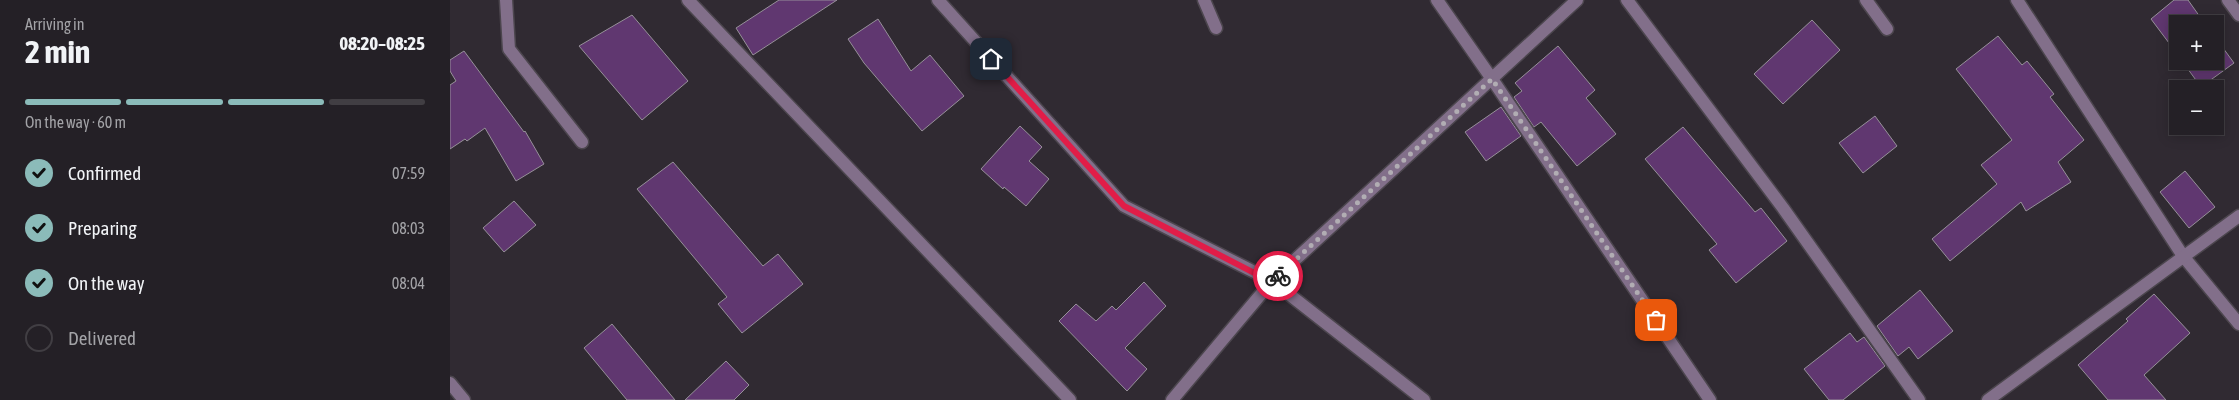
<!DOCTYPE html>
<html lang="en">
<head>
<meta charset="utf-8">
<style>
  :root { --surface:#242026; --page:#2c282e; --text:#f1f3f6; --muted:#a3a3a7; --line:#413e43; --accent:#8bbbb9 }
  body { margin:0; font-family:"Asap Condensed",sans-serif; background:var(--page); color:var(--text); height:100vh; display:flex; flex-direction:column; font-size:19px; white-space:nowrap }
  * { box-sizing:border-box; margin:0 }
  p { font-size:16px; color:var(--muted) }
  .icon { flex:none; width:28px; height:28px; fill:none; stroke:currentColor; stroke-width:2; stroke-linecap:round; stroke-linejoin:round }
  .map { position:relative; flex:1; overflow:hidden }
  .panel { display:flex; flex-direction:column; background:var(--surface); width:450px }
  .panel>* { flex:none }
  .controls { position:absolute; left:1719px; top:15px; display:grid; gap:10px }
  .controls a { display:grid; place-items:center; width:55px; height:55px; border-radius:0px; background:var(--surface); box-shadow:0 2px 12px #0003,0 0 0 1px var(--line); font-size:25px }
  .pin { position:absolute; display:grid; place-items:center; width:42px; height:42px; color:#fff; margin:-21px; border-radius:10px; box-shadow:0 2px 8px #0006 }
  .courier { position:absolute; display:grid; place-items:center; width:50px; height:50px; margin:-25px; border:4px solid #e11d48; border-radius:50%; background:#fff; color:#222; box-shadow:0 1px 6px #0007 }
  .head em { font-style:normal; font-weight:700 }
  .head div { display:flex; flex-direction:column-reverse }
  .head { display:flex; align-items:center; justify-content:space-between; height:85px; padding:0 25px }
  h1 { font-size:32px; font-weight:700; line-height:38px }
  .bar { display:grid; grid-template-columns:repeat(4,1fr); gap:8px 5px; align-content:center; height:60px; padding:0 25px }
  .bar i { height:6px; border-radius:4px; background:var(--line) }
  .bar .on { background:var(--accent) }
  .bar p { grid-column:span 4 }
  ol { padding:0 25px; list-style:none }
  li { display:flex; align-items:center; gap:15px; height:55px }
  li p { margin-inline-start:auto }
  li .icon { padding:5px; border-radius:50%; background:var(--accent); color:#111; stroke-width:4 }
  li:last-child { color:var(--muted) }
  li i { width:28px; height:28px; border:2px solid var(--line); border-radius:50% }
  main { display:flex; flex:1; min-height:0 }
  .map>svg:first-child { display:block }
  .building { fill:#603770; stroke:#969099 }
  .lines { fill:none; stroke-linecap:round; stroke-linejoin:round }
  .minor-casing { stroke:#4c464e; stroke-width:15 }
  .minor { stroke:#826f8a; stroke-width:12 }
  .done { stroke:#b1adb3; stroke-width:5; stroke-dasharray:0 9 }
  .route { stroke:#e11d48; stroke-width:6 }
</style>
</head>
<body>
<main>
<section class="panel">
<div class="head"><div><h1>2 min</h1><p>Arriving in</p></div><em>08:20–08:25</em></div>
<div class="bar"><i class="on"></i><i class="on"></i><i class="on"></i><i></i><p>On the way · 60 m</p></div>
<ol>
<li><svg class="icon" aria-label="check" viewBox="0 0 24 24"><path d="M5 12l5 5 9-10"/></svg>Confirmed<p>07:59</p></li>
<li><svg class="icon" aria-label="check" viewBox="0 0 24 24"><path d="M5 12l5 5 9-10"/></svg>Preparing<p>08:03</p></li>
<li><svg class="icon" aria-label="check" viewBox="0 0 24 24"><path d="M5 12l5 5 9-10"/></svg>On the way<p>08:04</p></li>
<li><i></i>Delivered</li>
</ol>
</section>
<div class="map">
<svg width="1789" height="400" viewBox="0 0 1789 400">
  <rect width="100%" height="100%" fill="#302a32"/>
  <g class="building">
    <polygon points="329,0 387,0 303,55 286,28"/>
    <polygon points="1724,0 1738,0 1755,24 1728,24 1728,55 1701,19"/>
    <polygon points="182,15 238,81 192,120 129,46"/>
    <polygon points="428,19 461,71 480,55 514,96 472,131 414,63 398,39"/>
    <polygon points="1362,20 1390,50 1333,104 1304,74"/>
    <polygon points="1548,36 1572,65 1577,61 1604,94 1600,97 1634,140 1608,162 1621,182 1576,211 1571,202 1500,261 1482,239 1547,184 1531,165 1562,140 1506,69"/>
    <polygon points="1765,37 1784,63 1751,87 1732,61 1765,61"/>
    <polygon points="1108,46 1145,90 1136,98 1166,134 1127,166 1091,122 1084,127 1064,97 1072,91 1065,83"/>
    <polygon points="14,51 74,132 75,131 94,164 66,181 35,128 17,141 15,139 0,149 0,85 6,81 0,71 0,60"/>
    <polygon points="1051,107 1071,136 1036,161 1015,132"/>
    <polygon points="1425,116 1447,146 1413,173 1389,143"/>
    <polygon points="570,126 592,147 579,161 599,179 576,206 554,187 553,189 531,169"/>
    <polygon points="1233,127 1305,212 1311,208 1337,241 1286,283 1259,250 1267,244 1195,159"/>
    <polygon points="223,162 313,266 328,254 353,284 292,333 268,304 277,297 187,189"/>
    <polygon points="1735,171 1765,207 1739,228 1710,192"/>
    <polygon points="64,201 86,225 54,252 33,228"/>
    <polygon points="694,282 716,306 675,348 697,369 677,391 609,321 626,304 646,321 662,306 666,310"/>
    <polygon points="1470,290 1503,331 1468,359 1459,347 1448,356 1427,326"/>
    <polygon points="1704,294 1740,333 1694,375 1716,400 1658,400 1628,365 1678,321 1676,319"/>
    <polygon points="162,324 225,400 177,400 134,348"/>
    <polygon points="1400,333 1407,342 1414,337 1435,366 1393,400 1379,400 1354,369"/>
    <polygon points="276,361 299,385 284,400 235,400"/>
  </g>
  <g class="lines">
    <g class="minor-casing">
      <g id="minor">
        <polyline points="56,0 59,49 132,142"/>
        <polyline points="238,0 620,400"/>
        <polyline points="488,0 674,206 822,281 974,400"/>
        <polyline points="754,0 766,28"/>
        <polyline points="987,0 1042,79 1260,400"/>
        <polyline points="1177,0 1333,208 1469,400"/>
        <polyline points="1416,0 1437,29"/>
        <polyline points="1567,0 1733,256 1789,324"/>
        <polyline points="1778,0 1789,15"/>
        <polyline points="0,383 14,400"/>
        <polyline points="722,400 822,281 1127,0"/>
        <polyline points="1538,400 1789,216"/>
      </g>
    </g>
    <use href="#minor" class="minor"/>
  </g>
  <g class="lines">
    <polyline class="done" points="828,276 1042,79 1206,320"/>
    <polyline class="route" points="541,59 674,206 822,282 828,276"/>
  </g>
</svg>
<div class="controls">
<a>+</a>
<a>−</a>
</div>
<div class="pin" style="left:1206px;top:320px;background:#ea580c"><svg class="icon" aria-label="bag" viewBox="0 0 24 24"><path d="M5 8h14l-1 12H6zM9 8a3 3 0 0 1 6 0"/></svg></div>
<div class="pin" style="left:541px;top:59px;background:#1f2937"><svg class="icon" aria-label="home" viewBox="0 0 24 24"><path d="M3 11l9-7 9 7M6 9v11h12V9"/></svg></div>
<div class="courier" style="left:828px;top:276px"><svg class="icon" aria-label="bike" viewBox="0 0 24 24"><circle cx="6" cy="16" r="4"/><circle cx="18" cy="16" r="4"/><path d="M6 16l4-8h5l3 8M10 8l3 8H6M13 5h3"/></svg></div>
</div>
</main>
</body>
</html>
